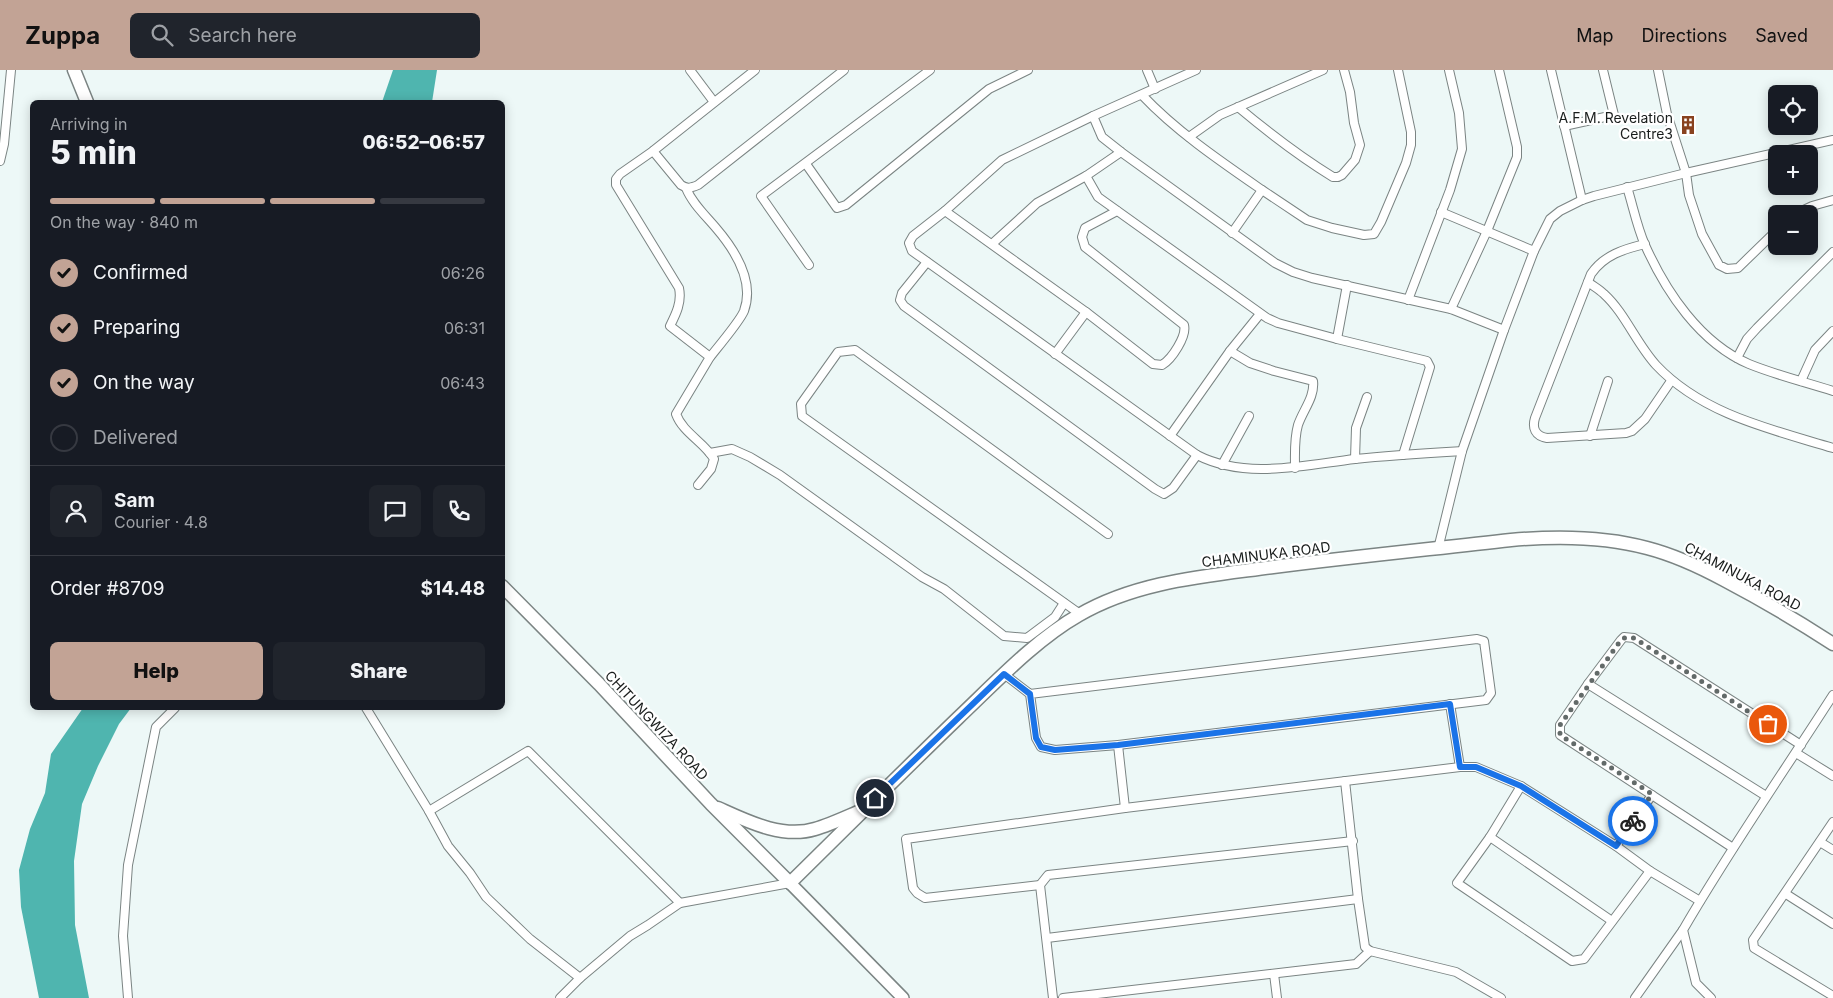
<!DOCTYPE html>
<html lang="en">
<head>
<meta charset="utf-8">
<style>
  :root { --surface:#171b24; --page:#20242c; --text:#f1f3f6; --muted:#9ea1a6; --line:#363941; --accent:#c2a395 }
  body { margin:0; font-family:Inter,sans-serif; background:var(--page); color:var(--text); height:100vh; display:flex; flex-direction:column; font-size:19px; white-space:nowrap }
  * { box-sizing:border-box; margin:0 }
  p { font-size:16px; color:var(--muted) }
  .icon { flex:none; width:28px; height:28px; fill:none; stroke:currentColor; stroke-width:2; stroke-linecap:round; stroke-linejoin:round }
  .map { position:relative; flex:1; overflow:hidden }
  .panel { position:absolute; left:30px; top:30px; width:475px; height:610px; display:flex; flex-direction:column; background:var(--surface); border-radius:8px; box-shadow:0 2px 12px #0003 }
  .panel>* { flex:none }
  .controls { position:absolute; left:1768px; top:15px; display:grid; gap:10px }
  .controls a { display:grid; place-items:center; width:50px; height:50px; border-radius:8px; background:var(--surface); box-shadow:0 2px 12px #0003; font-size:25px }
  .pin { position:absolute; display:grid; place-items:center; width:42px; height:42px; color:#fff; margin:-21px; border:2px solid #fff; border-radius:50%; box-shadow:0 1px 5px #0007 }
  .courier { position:absolute; display:grid; place-items:center; width:50px; height:50px; margin:-25px; border:4px solid #1a73e8; border-radius:50%; background:#fff; color:#222; box-shadow:0 1px 6px #0007 }
  .summary em { font-style:normal; font-weight:800 }
  .summary div { display:flex; flex-direction:column-reverse }
  .summary { display:flex; align-items:center; justify-content:space-between; height:85px; padding:0 20px }
  h1 { font-size:32px; font-weight:800; line-height:38px }
  .bar { display:grid; grid-template-columns:repeat(4,1fr); gap:8px 5px; align-content:center; height:60px; padding:0 20px }
  .bar i { height:6px; border-radius:4px; background:var(--line) }
  .bar .selected { background:var(--accent) }
  .bar p { grid-column:span 4 }
  .line { display:flex; align-items:center; gap:12px; padding:0 20px; border-top:1px solid var(--line) }
  .line div { flex:1 }
  .round { display:grid; place-items:center; flex:none; width:52px; height:52px; border-radius:8px; background:var(--page) }
  ol { padding:0 20px; list-style:none }
  li { display:flex; align-items:center; gap:15px; height:55px }
  li p { margin-inline-start:auto }
  li .icon { padding:5px; border-radius:50%; background:var(--accent); color:#111; stroke-width:4 }
  li:last-child { color:var(--muted) }
  li i { width:28px; height:28px; border:2px solid var(--line); border-radius:50% }
  .action { display:flex; gap:10px; margin-top:auto; padding:10px 20px }
  .action a { flex:1; height:58px; border-radius:8px; background:var(--accent); color:#111; font-size:20px; font-weight:800; line-height:58px; text-align:center }
  .action a+a { background:var(--page); color:var(--text) }
  header { display:flex; align-items:center; gap:30px; box-sizing:border-box; height:70px; padding:0 25px; background:var(--accent); color:#111 }
  header strong { font-size:24px }
  nav { display:flex; gap:28px; margin-inline-start:auto; font-size:18px }
  .search { width:350px; height:45px; background:var(--page); display:flex; align-items:center; gap:12px; box-sizing:border-box; padding:0 18px; border-radius:8px; color:var(--muted); font-size:19px }
  .map>svg:first-child { display:block }
  .water { fill:#4fb5af }
  .lines { fill:none; stroke-linecap:round; stroke-linejoin:round }
  .minor-casing { stroke:#7b8483; stroke-width:10 }
  .secondary-casing { stroke:#7b8483; stroke-width:14 }
  .primary-casing { stroke:#7b8483; stroke-width:15 }
  .minor { stroke:#fff; stroke-width:8 }
  .secondary { stroke:#fff; stroke-width:11 }
  .primary { stroke:#fff; stroke-width:12 }
  .done { stroke:#636a69; stroke-width:5; stroke-dasharray:0 9 }
  .route { stroke:#1a73e8; stroke-width:6 }
  .labels { text-anchor:middle; dominant-baseline:central; stroke-width:4.5; stroke-linejoin:round; paint-order:stroke }
  .poi-label { font-size:14px; fill:#191d1c; stroke:#fff; text-anchor:end }
  .street-label { font-size:14px; fill:#191d1c; stroke:#fff }
</style>
</head>
<body>
<header>
<strong>Zuppa</strong>
<div class="search"><svg class="icon" aria-label="search" viewBox="0 0 24 24"><circle cx="10" cy="10" r="6"/><path d="M15 15l6 6"/></svg>Search here</div>
<nav><a>Map</a><a>Directions</a><a>Saved</a></nav>
</header>
<div class="map">
<svg width="1833" height="928" viewBox="0 0 1833 928">
  <rect width="100%" height="100%" fill="#edf8f7"/>
  <g class="water">
    <polygon points="393,0 437,0 432,32 382,32"/>
    <polygon points="83,638 131,638 119,654 98,696 82,734 74,791 75,855 89,928 39,928 21,837 19,800 30,759 45,723 51,684"/>
  </g>
  <g class="lines">
    <g class="minor-casing">
      <g id="minor">
        <polyline points="690,0 714,32"/>
        <polyline points="1147,0 1155,19"/>
        <path d="M1196 0 1093 46 1002 90 945 141 913 166 909 173 912 181 1197 385C1246 410 1304 395 1355 389 1391 385 1427 383 1462 381"/>
        <polyline points="1551,0 1582,130"/>
        <polyline points="1658,0 1667,44 1686,103 1689,125 1702,164 1719,195 1727,199 1738,198 1776,161"/>
        <path d="M1142 25C1176 61 1220 91 1262 120"/>
        <path d="M1238 37C1269 63 1299 86 1333 107H1338L1342 105 1355 90 1360 75 1354 53 1350 22 1344 0"/>
        <polyline points="1093,46 1102,67 1121,82 1275,193 1293,202 1312,208 1451,239 1504,260"/>
        <polyline points="1564,56 1614,45 1603,0"/>
        <polyline points="1189,67 1220,45 1323,0"/>
        <path d="M653 81 681 115C687 119 691 118 698 115L844 0"/>
        <polyline points="0,91 4,74 11,0"/>
        <polyline points="806,94 837,138 846,135 989,19 1028,0"/>
        <polyline points="1086,106 1098,127 1267,248 1278,253 1337,269 1427,291 1430,297 1403,385"/>
        <path d="M1627 117C1633 136 1637 157 1645 175 1666 222 1700 273 1749 294 1776 305 1805 312 1833 321"/>
        <path d="M686 118C692 133 705 145 716 158 734 179 755 211 744 241 740 251 718 277 710 287"/>
        <path d="M945 141 1086 242 1153 294 1162 295C1172 289 1187 266 1184 255L1085 177 1082 167 1085 158 1117 141"/>
        <polyline points="1441,142 1534,181"/>
        <polyline points="1795,144 1812,136 1833,130"/>
        <polyline points="1232,163 1262,120 1307,150 1332,158 1364,165 1374,164 1381,152 1406,93 1411,75 1411,62 1398,0"/>
        <polyline points="992,174 1037,133 1086,106 1121,82"/>
        <path d="M1645 174C1624 179 1604 185 1591 204L1535 348C1532 358 1535 366 1547 368L1626 363 1632 361 1645 349 1671 311"/>
        <polyline points="927,192 902,223 900,230 904,236 1155,419 1164,424 1173,418 1197,385"/>
        <polyline points="809,195 761,126 930,0"/>
        <path d="M1588 212C1593 216 1599 219 1604 224 1625 243 1636 273 1656 295 1702 344 1770 359 1833 378"/>
        <polyline points="1408,230 1450,120 1462,79 1459,43 1449,0"/>
        <polyline points="1451,239 1487,161 1517,87 1517,77 1499,0"/>
        <polyline points="1337,269 1347,215"/>
        <path d="M1230 281 1250 293 1274 301 1313 311C1315 327 1303 340 1298 355 1294 369 1295 383 1295 398"/>
        <polyline points="1055,284 1086,242"/>
        <polyline points="1737,288 1747,269 1757,258 1833,182"/>
        <polyline points="1801,311 1815,280 1833,261"/>
        <polyline points="1170,366 1230,281 1260,244"/>
        <polyline points="1590,366 1608,311"/>
        <polyline points="710,383 732,379 750,387 780,405 922,507 944,519 1004,566 1027,568 1055,547 1064,533"/>
        <polyline points="1355,389 1356,358 1367,327"/>
        <polyline points="1222,395 1249,346"/>
        <path d="M698 415 711 399 714 389C704 372 683 363 676 344L710 287 670 256C676 244 682 232 679 218L616 115V109L620 104 653 81 755 0"/>
        <polyline points="1438,479 1462,381 1504,260 1534,181 1550,149 1560,141 1582,130 1594,126 1686,103 1833,70"/>
        <polyline points="1080,544 802,346 801,334 838,282 855,280 1108,464"/>
        <polyline points="1004,604 1030,624 1036,668 1041,677 1055,680 1118,675 1486,630 1491,623 1484,571 1477,569 1030,624"/>
        <polyline points="1588,614 1621,570 1624,567 1634,568 1801,675"/>
        <polyline points="1450,634 1460,697"/>
        <polyline points="366,638 429,741 448,776 470,803 486,827 530,869 580,908"/>
        <polyline points="1118,675 1125,738"/>
        <polyline points="1796,683 1833,706"/>
        <polyline points="1521,716 1490,767 1457,813 1572,891 1584,889 1650,801"/>
        <polyline points="429,741 528,681 680,833"/>
        <polyline points="1833,752 1753,870 1754,878 1833,926"/>
        <polyline points="1490,767 1612,851"/>
        <polyline points="1820,772 1833,780"/>
        <polyline points="1616,776 1652,725"/>
        <polyline points="1733,778 1560,665 1560,655 1588,614 1766,726"/>
        <polyline points="1040,815 925,828 917,823 913,818 906,769 1125,738 1460,697 1476,697 1521,716 1616,776 1650,801 1700,831"/>
        <polyline points="1786,824 1833,854"/>
        <polyline points="1047,868 1358,829"/>
        <polyline points="1370,881 1456,902 1501,928"/>
        <polyline points="1274,904 1277,928"/>
        <polyline points="128,928 123,866 128,795 156,657 175,638"/>
        <polyline points="560,928 580,908 630,866 648,855 680,833 790,813"/>
        <polyline points="1053,928 1040,815 1048,805 1353,771"/>
        <polyline points="1063,928 1356,894 1370,881 1365,877 1358,829 1345,711"/>
        <polyline points="1635,928 1683,860"/>
        <path d="M1711 928 1696 913 1683 860C1730 779 1783 703 1833 625"/>
      </g>
    </g>
    <g class="secondary-casing">
      <polyline id="secondary" points="790,813 903,928"/>
    </g>
    <g class="primary-casing">
      <g id="primary">
        <polyline points="74,0 87,32"/>
        <path d="M502 516 599 614 711 734 790 813C846 758 901 703 958 648 994 614 1035 570 1079 545 1137 511 1207 506 1273 497 1352 487 1432 479 1511 470 1556 466 1603 466 1647 478 1674 485 1700 497 1724 510 1762 530 1798 551 1833 574"/>
        <path d="M718 738C747 751 782 769 815 759 829 755 844 748 858 742"/>
      </g>
    </g>
    <use href="#minor" class="minor"/>
    <use href="#secondary" class="secondary"/>
    <use href="#primary" class="primary"/>
  </g>
  <g class="lines">
    <polyline class="done" points="1633,751 1652,724 1560,665 1560,655 1621,570 1624,568 1634,568 1768,654"/>
    <polyline class="route" points="875,728 1004,604 1030,624 1036,668 1041,677 1055,680 1118,675 1450,634 1460,697 1476,697 1521,716 1616,776 1633,751"/>
  </g>
  <defs>
    <g id="building-bare" transform="scale(1.5)"><path d="M-4-6H4V6H1V3H-1V6H-4ZM-2.5-4.3h1.7v1.8h-1.7ZM.8-4.3h1.7v1.8H.8ZM-2.5-1h1.7V.8h-1.7ZM.8-1h1.7V.8H.8Z" fill="#89421f" stroke="#fff" stroke-width="2.5" paint-order="stroke"/></g>
  </defs>
  <g fill-rule="evenodd">
    <use href="#building-bare" x="1688" y="55"/>
  </g>
  <g class="labels">
    <g class="poi-label">
      <text x="1673" y="47">A.F.M. Revelation<tspan x="1673" dy="16">Centre3</tspan></text>
    </g>
    <g class="street-label">
      <text transform="translate(1266 484) rotate(-7)">CHAMINUKA ROAD</text>
      <text transform="translate(1743 506) rotate(28)">CHAMINUKA ROAD</text>
      <text transform="translate(657 655) rotate(47)">CHITUNGWIZA ROAD</text>
    </g>
  </g>
</svg>
<div class="controls">
<a><svg class="icon" aria-label="locate" viewBox="0 0 24 24"><circle cx="12" cy="12" r="6"/><path d="M12 2v4M12 18v4M2 12h4M18 12h4"/></svg></a>
<a>+</a>
<a>−</a>
</div>
<div class="pin" style="left:1768px;top:654px;background:#ea580c"><svg class="icon" aria-label="bag" viewBox="0 0 24 24"><path d="M5 8h14l-1 12H6zM9 8a3 3 0 0 1 6 0"/></svg></div>
<div class="pin" style="left:875px;top:728px;background:#1f2937"><svg class="icon" aria-label="home" viewBox="0 0 24 24"><path d="M3 11l9-7 9 7M6 9v11h12V9"/></svg></div>
<div class="courier" style="left:1633px;top:751px"><svg class="icon" aria-label="bike" viewBox="0 0 24 24"><circle cx="6" cy="16" r="4"/><circle cx="18" cy="16" r="4"/><path d="M6 16l4-8h5l3 8M10 8l3 8H6M13 5h3"/></svg></div>
<section class="panel">
<div class="summary"><div><h1>5 min</h1><p>Arriving in</p></div><em>06:52–06:57</em></div>
<div class="bar"><i class="selected"></i><i class="selected"></i><i class="selected"></i><i></i><p>On the way · 840 m</p></div>
<ol>
<li><svg class="icon" aria-label="check" viewBox="0 0 24 24"><path d="M5 12l5 5 9-10"/></svg>Confirmed<p>06:26</p></li>
<li><svg class="icon" aria-label="check" viewBox="0 0 24 24"><path d="M5 12l5 5 9-10"/></svg>Preparing<p>06:31</p></li>
<li><svg class="icon" aria-label="check" viewBox="0 0 24 24"><path d="M5 12l5 5 9-10"/></svg>On the way<p>06:43</p></li>
<li><i></i>Delivered</li>
</ol>
<div class="line" style="height:90px"><a class="round"><svg class="icon" aria-label="person" viewBox="0 0 24 24"><circle cx="12" cy="8" r="4"/><path d="M4 21q1-7 8-7t8 7"/></svg></a><div><b>Sam</b><p>Courier · 4.8</p></div><a class="round"><svg class="icon" aria-label="chat" viewBox="0 0 24 24"><path d="M4 5h16v11H9l-5 4z"/></svg></a><a class="round"><svg class="icon" aria-label="phone" viewBox="0 0 24 24"><path d="M5 4h4l2 5-3 2q2 4 5 5l2-3 5 2v4C11 20 4 13 5 4z"/></svg></a></div>
<div class="line" style="height:65px"><div>Order #8709</div><b>$14.48</b></div>
<div class="action"><a>Help</a><a>Share</a></div>
</section>
</div>
</body>
</html>
